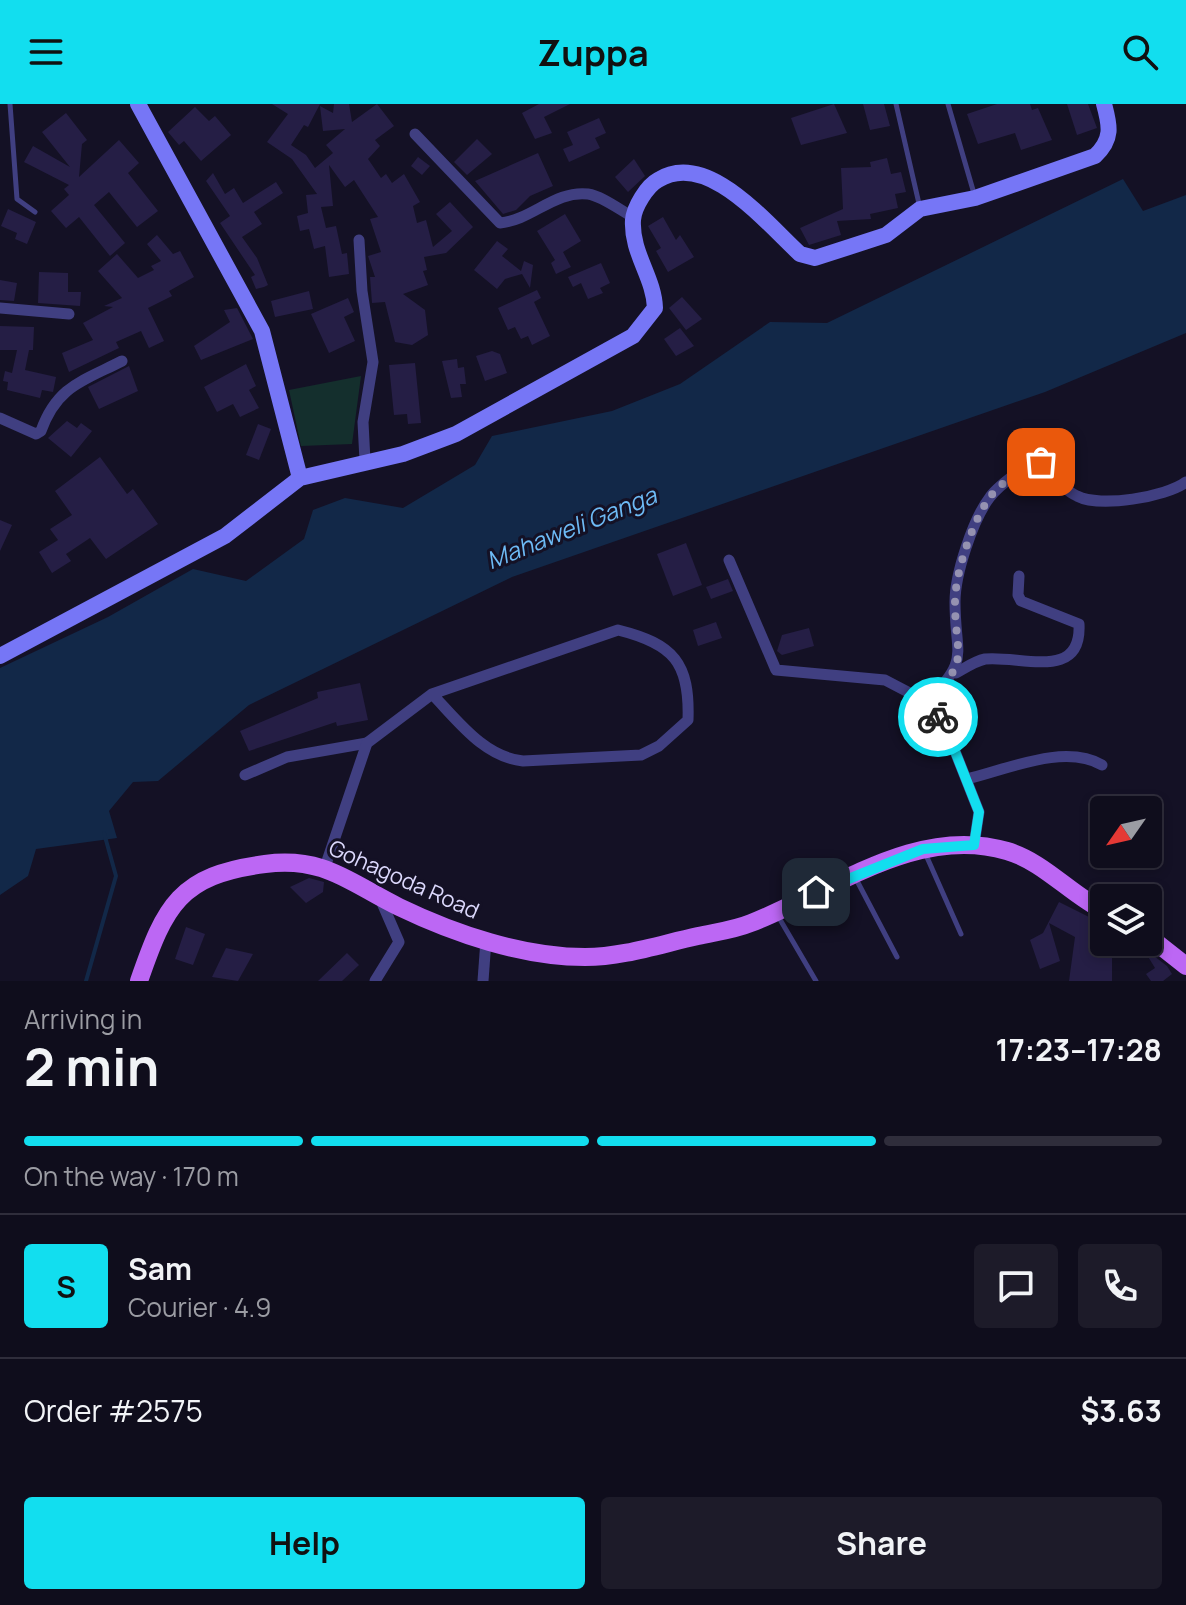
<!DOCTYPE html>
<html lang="en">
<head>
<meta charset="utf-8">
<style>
  :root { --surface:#0f0d1c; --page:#1d1b29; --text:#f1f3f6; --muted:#9b9ca3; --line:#2f2d3b; --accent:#12deef }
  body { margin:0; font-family:Manrope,sans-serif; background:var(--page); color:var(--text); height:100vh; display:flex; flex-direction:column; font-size:30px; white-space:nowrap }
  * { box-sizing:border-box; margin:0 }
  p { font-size:26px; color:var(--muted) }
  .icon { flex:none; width:44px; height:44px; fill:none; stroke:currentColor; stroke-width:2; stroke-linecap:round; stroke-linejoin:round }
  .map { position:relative; height:877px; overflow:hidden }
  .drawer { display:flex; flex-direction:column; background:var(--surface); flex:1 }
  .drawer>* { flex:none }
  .needle { width:52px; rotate:236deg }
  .tools { position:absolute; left:1090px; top:692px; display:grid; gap:16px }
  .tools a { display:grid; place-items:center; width:72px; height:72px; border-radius:8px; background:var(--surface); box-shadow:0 4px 12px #0003,0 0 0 2px var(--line); font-size:40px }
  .pin { position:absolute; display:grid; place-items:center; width:68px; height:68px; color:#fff; margin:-34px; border-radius:16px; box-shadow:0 4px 12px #0006 }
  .courier { position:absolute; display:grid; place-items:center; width:80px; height:80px; margin:-40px; border:6px solid #12deef; border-radius:50%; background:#fff; color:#222; box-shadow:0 2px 10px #0007 }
  .summary em { font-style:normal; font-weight:700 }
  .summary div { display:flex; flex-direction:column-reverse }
  .summary { display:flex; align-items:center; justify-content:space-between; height:136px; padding:0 24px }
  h1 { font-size:52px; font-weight:700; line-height:60px }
  .bar { display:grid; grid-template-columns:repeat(4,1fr); gap:12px 8px; align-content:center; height:96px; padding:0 24px }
  .bar i { height:10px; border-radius:6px; background:var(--line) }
  .bar .active { background:var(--accent) }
  .bar p { grid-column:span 4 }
  .line { display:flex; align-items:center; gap:20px; padding:0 24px; border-top:2px solid var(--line) }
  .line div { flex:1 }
  .round { display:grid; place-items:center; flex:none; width:84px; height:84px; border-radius:8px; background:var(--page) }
  .primary-button { display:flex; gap:16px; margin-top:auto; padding:16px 24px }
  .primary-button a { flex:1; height:92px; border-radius:8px; background:var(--accent); color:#111; font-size:32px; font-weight:700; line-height:92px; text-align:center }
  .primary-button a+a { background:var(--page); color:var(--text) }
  header { display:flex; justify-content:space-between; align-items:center; height:104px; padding:0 24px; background:var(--accent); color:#111; font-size:36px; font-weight:700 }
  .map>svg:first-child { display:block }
  .green { fill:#142f2d }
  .water { fill:#122848 }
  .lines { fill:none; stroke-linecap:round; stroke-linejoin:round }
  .stream { stroke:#122848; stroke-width:4 }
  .building { fill:#251e45 }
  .lane { stroke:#403f81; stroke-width:5 }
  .street { stroke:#403f81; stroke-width:11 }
  .secondary { stroke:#7676f6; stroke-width:16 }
  .primary { stroke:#bc67f4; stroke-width:18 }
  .done { stroke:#9592b1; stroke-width:8; stroke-dasharray:0 14.4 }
  .route { stroke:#12deef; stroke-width:10 }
  .labels { text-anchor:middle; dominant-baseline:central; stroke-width:6; stroke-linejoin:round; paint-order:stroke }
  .street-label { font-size:22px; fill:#dbd8fc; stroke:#141125 }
  .water-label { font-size:24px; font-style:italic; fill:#6dbaf5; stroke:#141125 }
</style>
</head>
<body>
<header><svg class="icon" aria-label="menu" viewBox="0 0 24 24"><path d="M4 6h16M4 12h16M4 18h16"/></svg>Zuppa<svg class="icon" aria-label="search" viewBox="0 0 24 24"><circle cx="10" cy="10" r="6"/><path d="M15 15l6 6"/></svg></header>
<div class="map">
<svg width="1186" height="877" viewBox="0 0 1186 877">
  <rect width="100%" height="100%" fill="#141125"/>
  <polygon class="green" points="361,272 352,340 301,342 289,286"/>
  <polygon class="water" points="1123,75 1143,107 1186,91 1186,229 1045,288 512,473 249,601 158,677 133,678 109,707 117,734 36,745 28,772 0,791 0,564 108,513 193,465 246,477 304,435 313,406 345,394 403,404 475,361 492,332 612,307 680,280 770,218 827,219"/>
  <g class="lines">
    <polyline class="stream" points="86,877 116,772 104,729"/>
  </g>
  <g class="building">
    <polygon points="272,0 320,0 308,23 304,21 291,41 306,51 315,64 333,49 326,41 345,25 323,27 320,2 333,9 334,0 349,0 352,18 377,0 394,22 375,36 380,42 368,55 381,74 386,70 392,79 404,70 420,98 413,102 417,119 426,116 433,143 452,127 436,110 450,98 473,123 446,149 424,153 427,166 423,167 428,181 403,190 425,206 428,231 412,241 395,238 385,198 372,199 370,173 375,173 368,152 381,148 370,115 378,113 354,76 345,83 329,61 333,102 321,103 326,124 336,122 342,150 347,149 349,170 329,173 325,142 314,145 309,125 300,127 297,112 308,109 306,91 317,90 292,55 267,38 288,10"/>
    <polygon points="539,0 570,0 544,13 552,29 535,35 522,9"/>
    <polygon points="834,0 847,29 801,41 791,14"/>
    <polygon points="863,0 884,0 890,22 870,26"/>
    <polygon points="997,0 1030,0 1032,6 1038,4 1052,36 1021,46 1015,29 978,40 967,10"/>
    <polygon points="1067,0 1088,0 1097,24 1077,31"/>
    <polygon points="195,3 209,17 215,12 231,31 201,57 184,37 179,41 168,28"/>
    <polygon points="66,9 87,36 82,40 79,73 119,36 139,59 128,69 158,107 137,123 109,88 94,101 125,139 110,152 79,113 66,124 51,107 69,91 64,85 69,81 24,58 33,42 70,63 42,28"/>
    <polygon points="599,14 606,29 595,34 600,44 569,58 563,45 573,41 567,28"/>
    <polygon points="477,35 492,50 467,71 454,58"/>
    <polygon points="538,49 553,82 530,92 516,106 503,110 475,77"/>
    <polygon points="418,53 430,62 422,71 411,62"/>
    <polygon points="887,54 891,70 901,68 906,88 895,90 898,104 870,110 871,115 837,117 841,131 809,141 800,124 843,105 841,64 871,63 870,58"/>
    <polygon points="634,55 645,72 628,88 615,73"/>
    <polygon points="213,69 225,90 234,84 243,99 276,78 283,89 254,108 262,120 242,133 257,154 268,181 264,183 256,185 251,173 255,171 220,119 230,112 206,77"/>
    <polygon points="8,105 36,118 27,140 15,135 17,129 1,122"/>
    <polygon points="565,110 581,137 563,148 571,163 556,170 551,159 555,156 537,127"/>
    <polygon points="663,113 676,136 680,131 694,153 668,168 656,147 661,144 648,122"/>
    <polygon points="157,131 173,150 180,147 194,173 169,187 172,192 148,204 164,237 149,244 141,227 116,238 119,244 69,268 62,249 93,236 83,219 113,203 104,202 122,194 98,167 117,150 138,174 154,166 151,162 161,157 147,140"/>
    <polygon points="497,137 508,145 502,152 521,167 524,157 533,161 530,184 522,170 505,175 497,185 474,166"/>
    <polygon points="601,159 610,179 600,184 603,189 588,195 581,179 573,183 568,173"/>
    <polygon points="39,168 68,169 68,188 81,188 80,202 38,199"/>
    <polygon points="0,176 17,179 14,197 0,196"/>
    <polygon points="537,186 541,194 534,198 550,232 532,241 528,232 521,235 515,223 508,226 498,204"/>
    <polygon points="309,187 313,205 275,213 271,197"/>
    <polygon points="682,193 702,215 686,226 669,204"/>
    <polygon points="348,194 354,208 344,213 355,237 329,249 311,210"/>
    <polygon points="237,204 253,235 201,256 194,242 230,218 224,206"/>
    <polygon points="0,222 34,223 33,246 29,246 25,266 56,273 53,288 42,286 40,294 7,286 8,278 3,277 5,267 12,269 17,246 0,246"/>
    <polygon points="680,224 694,242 676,252 664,235"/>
    <polygon points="492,247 500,250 507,269 485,277 476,252"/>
    <polygon points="457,255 458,264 464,263 466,280 460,280 462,293 451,294 442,257"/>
    <polygon points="415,259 421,319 408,320 407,310 394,311 389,261"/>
    <polygon points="246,260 256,282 249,286 259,304 240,313 233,300 217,308 204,283"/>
    <polygon points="129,262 138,287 99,305 88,283"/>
    <polygon points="67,317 77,324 81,319 92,327 71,353 48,334"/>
    <polygon points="258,320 271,325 259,356 246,351"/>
    <polygon points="100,353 127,390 133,385 158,420 106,455 90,434 66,450 71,457 52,469 39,448 58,436 50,425 72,411 55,387"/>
    <polygon points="0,416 12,421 0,447"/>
    <polygon points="686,439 702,481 673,492 657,450"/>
    <polygon points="728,475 733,487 711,495 706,483"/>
    <polygon points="716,518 722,534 698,542 693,526"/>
    <polygon points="809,524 814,542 782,551 777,547 782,531"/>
    <polygon points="360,579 368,616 337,622 336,618 249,647 240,627 318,594 317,588"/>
    <polygon points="309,774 324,778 323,788 306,799 290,783"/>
    <polygon points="1059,798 1099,818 1094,830 1104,829 1104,838 1123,838 1125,853 1112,853 1112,877 1069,877 1075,833 1049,819 1060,857 1040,865 1030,836 1043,829"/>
    <polygon points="186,823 205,830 193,861 175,855"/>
    <polygon points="226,844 253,850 238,877 212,873"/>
    <polygon points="347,849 359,861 342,877 318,877"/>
    <polygon points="1150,849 1167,862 1172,870 1163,877 1151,877 1146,870 1155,864 1147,851"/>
  </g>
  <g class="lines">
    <g class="lane">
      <polyline points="10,0 17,95 35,108"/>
      <polyline points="896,0 920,104"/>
      <polyline points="948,0 975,93"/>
      <polyline points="926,751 961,830"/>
      <polyline points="855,773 897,853"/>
      <polyline points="778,812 816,877"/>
    </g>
    <g class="street">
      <path d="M415 30 500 119C532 116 555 86 588 90 602 92 620 106 633 113"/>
      <polyline points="359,136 362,187 373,258 363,318 365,357"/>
      <polyline points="0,204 69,210"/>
      <path d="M0 314 36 330 41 327C57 282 83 277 122 257"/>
      <polyline points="729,456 776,566 885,576 927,598 945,622 979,708 974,741"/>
      <path d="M956 569C965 564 975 557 985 555 1020 551 1082 578 1079 520L1021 497 1018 491 1019 472"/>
      <path d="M927 598C971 554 955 553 955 498 955 470 973 415 990 393 1000 379 1020 368 1033 357L1041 358C1051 368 1063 386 1077 392 1100 404 1166 393 1186 378"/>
      <polyline points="245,671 287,653 367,639"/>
      <path d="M967 675C1006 666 1064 639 1102 661"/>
      <path d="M325 763 367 639 432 590 618 526C674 540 690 559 688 616L659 642 641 651 523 657C484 653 458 617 432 590"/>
      <polyline points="375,877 399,838 379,792"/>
      <polyline points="483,877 486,836"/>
    </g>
    <g class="secondary">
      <polyline points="138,0 262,227 300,374"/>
      <path d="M0 552 225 432 300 374 403 350 456 330 633 232 655 204C654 173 631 149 633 116 634 103 647 82 658 76 707 45 766 119 800 150L815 154 886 131 920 105 975 94 1095 52C1113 35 1110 22 1104 0"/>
    </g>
    <g class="primary">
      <polyline points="1148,832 1186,862"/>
      <path d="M139 877C165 802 179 771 265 760 324 752 350 779 399 803 455 830 523 853 585 853 623 853 661 840 698 832 716 828 734 826 751 819 831 788 916 720 1007 747 1044 758 1070 790 1104 807"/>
    </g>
  </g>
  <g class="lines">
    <path class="done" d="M938 613 927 598C972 555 955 553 955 498 955 469 973 416 990 393 1000 379 1020 368 1033 357L1041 358"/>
    <polyline class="route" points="816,788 923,745 974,741 979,708 945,622 938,613"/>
  </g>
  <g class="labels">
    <g class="street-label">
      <text transform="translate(404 775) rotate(24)">Gohagoda Road</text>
    </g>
    <g class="water-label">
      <text transform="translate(571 423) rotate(-22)">Mahaweli Ganga</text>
    </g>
  </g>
</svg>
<div class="tools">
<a><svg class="needle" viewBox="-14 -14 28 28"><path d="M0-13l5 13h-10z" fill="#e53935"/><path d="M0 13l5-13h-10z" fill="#9b9ca3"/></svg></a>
<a><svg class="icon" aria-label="layers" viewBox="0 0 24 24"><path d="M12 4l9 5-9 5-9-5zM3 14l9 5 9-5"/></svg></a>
</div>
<div class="pin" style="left:1041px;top:358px;background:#ea580c"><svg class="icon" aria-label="bag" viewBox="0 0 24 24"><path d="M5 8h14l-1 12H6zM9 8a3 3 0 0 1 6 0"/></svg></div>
<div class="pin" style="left:816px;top:788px;background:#1f2937"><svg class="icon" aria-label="home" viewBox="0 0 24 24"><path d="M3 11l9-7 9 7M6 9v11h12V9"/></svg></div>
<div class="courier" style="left:938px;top:613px"><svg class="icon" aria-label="bike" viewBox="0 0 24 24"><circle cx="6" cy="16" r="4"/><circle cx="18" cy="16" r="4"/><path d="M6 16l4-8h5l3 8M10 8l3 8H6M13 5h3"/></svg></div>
</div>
<section class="drawer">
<div class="summary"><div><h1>2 min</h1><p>Arriving in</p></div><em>17:23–17:28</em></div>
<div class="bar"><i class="active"></i><i class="active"></i><i class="active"></i><i></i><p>On the way · 170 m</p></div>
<div class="line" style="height:144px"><b class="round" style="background:var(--accent);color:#111">S</b><div><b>Sam</b><p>Courier · 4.9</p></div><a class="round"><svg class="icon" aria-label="chat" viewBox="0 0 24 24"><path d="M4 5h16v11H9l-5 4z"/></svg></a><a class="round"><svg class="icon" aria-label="phone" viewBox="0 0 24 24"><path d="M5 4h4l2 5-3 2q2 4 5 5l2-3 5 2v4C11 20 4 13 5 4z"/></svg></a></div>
<div class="line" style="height:104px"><div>Order #2575</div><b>$3.63</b></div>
<div class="primary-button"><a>Help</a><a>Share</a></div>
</section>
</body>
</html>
